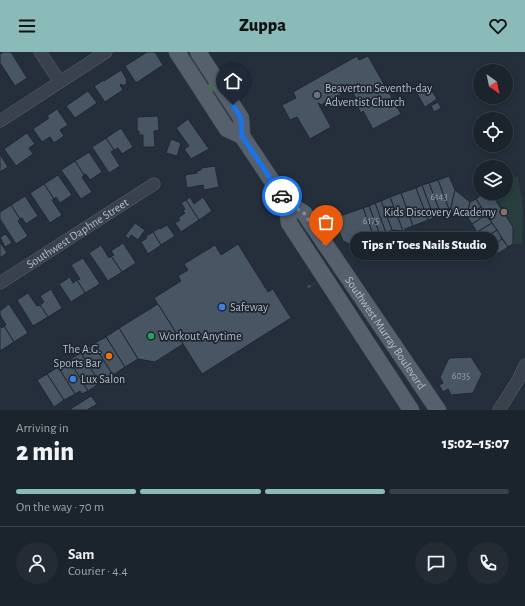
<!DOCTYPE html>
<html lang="en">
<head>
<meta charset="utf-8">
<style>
  :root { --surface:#1b232c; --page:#242b34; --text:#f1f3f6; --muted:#a0a4a9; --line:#394048; --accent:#8bbbb9 }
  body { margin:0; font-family:"Alegreya Sans",sans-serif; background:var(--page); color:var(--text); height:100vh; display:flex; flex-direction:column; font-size:15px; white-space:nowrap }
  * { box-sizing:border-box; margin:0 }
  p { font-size:13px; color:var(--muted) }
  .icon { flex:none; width:22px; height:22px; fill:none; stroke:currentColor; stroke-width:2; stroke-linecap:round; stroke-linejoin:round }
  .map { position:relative; height:358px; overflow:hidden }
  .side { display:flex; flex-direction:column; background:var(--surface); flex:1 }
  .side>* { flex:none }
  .needle { width:26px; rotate:147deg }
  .fabs { position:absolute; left:473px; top:12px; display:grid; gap:8px }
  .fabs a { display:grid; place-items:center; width:40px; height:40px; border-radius:50%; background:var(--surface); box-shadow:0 2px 6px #0003,0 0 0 1px var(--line); font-size:20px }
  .pin { position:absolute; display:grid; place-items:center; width:34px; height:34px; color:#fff; margin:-41px -17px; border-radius:50% 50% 50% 0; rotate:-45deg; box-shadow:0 0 4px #0007 }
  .pin .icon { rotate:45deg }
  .courier { position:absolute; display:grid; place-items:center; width:40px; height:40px; margin:-20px; border:3px solid #1a73e8; border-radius:50%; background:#fff; color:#222; box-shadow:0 1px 5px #0007 }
  .bubble { position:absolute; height:28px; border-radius:14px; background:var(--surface); box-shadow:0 2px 6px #0003,0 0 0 1px var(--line); font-size:13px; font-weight:800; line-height:28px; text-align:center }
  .summary em { font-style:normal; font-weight:800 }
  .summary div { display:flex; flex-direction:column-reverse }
  .summary { display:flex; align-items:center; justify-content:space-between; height:68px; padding:0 16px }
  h1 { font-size:26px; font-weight:800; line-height:30px }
  .bar { display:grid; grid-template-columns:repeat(4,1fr); gap:6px 4px; align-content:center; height:48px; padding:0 16px }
  .bar i { height:5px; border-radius:3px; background:var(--line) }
  .bar .on { background:var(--accent) }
  .bar p { grid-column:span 4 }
  .line { display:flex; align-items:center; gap:10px; padding:0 16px; border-top:1px solid var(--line) }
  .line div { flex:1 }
  .round { display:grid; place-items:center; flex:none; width:42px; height:42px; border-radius:21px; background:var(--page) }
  header { display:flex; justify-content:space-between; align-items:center; height:52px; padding:0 16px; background:var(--accent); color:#111; font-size:18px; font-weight:800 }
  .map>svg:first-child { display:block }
  .green { fill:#273d3e }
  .building { fill:#485562; stroke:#1f2833 }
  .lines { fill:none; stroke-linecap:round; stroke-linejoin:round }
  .minor-casing { stroke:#565f6a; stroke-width:13 }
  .major-casing { stroke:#414a55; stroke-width:17 }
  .path { stroke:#465a5c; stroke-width:2; stroke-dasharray:3 3; stroke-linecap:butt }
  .minor { stroke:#38414c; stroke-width:12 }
  .major { stroke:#56606c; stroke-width:16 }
  .tree { fill:#4c685a }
  .done { stroke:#828b96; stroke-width:4; stroke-dasharray:0 7.2 }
  .route { stroke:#1a73e8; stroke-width:5 }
  .worship-dot { fill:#6b7280; stroke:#1d2631; stroke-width:1.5 }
  .education-dot { fill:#8d6e63; stroke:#1d2631; stroke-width:1.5 }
  .shop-dot { fill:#3f7fe0; stroke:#1d2631; stroke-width:1.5 }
  .leisure-dot { fill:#2e9e5b; stroke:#1d2631; stroke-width:1.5 }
  .food-dot { fill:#e8710a; stroke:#1d2631; stroke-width:1.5 }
  .labels { text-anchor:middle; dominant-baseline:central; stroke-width:3.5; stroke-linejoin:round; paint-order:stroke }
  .number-label { font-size:10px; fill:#99a2ae }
  .poi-label { font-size:12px; fill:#b4bcc7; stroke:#1d2631; text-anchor:start }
  .street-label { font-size:12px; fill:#b4bcc7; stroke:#1d2631 }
</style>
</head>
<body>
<header><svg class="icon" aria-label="menu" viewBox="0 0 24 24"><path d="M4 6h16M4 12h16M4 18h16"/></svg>Zuppa<svg class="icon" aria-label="heart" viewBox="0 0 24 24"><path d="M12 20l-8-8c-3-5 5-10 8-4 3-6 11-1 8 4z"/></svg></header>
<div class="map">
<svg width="525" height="358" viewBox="0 0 525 358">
  <rect width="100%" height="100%" fill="#242f3b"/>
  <polygon class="green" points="518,124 523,156 522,192 513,192 513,175 505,163 507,162 493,141 506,141 506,128"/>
  <g class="building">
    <polygon points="3,0 11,0 27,26 15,34 0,11 0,2"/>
    <polygon points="147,0 155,0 163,13 136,31 125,14"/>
    <polygon points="357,4 359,8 368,4 401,62 373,77 363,59 361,61 355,51 357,49 351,37 321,53 319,51 318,51 331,75 310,87 297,65 290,68 282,53 296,46 293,40"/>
    <polygon points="121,18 127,28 126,29 127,31 123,34 122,32 120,33 123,38 105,50 94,34 104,28 104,29"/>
    <polygon points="428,33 437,47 425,55 416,40"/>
    <polygon points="88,39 97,51 75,66 66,54"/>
    <polygon points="438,50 441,56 434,60 431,54"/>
    <polygon points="57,57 68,73 60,78 64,84 54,91 50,85 42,90 33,77 49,66 47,64"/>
    <polygon points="158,64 159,78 154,79 155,95 143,95 143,83 139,83 139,79 137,79 137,65"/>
    <polygon points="188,67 209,97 191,107 184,97 189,94 176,76"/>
    <polygon points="121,76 133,95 122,102 118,96 114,98 106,86"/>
    <polygon points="27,81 35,92 29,96 33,102 16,114 4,97"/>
    <polygon points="106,86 114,98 111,100 120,114 109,121 92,95"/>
    <polygon points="171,87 181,91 177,104 166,101"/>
    <polygon points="89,100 102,120 90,128 86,122 84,123 75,109"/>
    <polygon points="0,102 8,115 0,120"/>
    <polygon points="75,109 84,123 82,125 92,140 81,147 61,118"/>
    <polygon points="215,114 219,135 204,138 203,133 187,136 185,123 197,121 197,119 201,118 201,116"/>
    <polygon points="58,123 72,143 60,151 56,145 54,147 44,132"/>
    <polygon points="449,124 455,138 450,160 438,128"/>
    <polygon points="438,128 450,160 441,163 429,131"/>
    <polygon points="429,131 441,163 434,166 422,133"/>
    <polygon points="44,132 54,147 52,148 62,163 50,171 30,141"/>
    <polygon points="422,133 434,166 428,168 416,136"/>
    <polygon points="416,136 428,168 413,174 401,141"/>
    <polygon points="455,138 470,150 467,164 450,160"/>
    <polygon points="401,141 413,174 405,177 405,179 403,179 390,145"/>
    <polygon points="480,141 491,141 513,175 513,192 508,195 476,147 481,143"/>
    <polygon points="25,144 38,164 26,172 22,166 20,167 11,153"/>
    <polygon points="190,145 194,152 203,145 212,159 199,168 186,148"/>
    <polygon points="390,145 403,179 392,178 381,149"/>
    <polygon points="476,147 481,155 467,164 470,150"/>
    <polygon points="186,148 199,168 181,180 175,171 180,168 178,166 185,161 183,159 185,157 181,151"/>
    <polygon points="381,149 392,178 386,181 375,151"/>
    <polygon points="375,151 386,181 380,183 369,154"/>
    <polygon points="11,153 20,167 18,169 28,184 16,192 0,167 0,160"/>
    <polygon points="369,154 380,183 374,185 363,156"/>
    <polygon points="481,155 486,163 472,172 467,164"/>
    <polygon points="363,156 374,185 352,193 343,189 334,166"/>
    <polygon points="486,163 492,171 477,180 472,172"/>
    <polygon points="135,171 145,178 138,188 131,183 129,187 125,184"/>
    <polygon points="492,171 497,178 482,188 477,180"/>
    <polygon points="167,173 175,184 161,193 153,180 159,176 160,177"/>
    <polygon points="497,178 502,187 488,197 482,188"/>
    <polygon points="153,180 161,193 148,202 141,190 147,186 146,184"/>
    <polygon points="6,182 12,191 5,195 0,185"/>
    <polygon points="502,187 508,195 499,201 490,199 488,197"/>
    <polygon points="0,190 7,201 0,206"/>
    <polygon points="123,191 136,211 122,220 111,204 114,203 111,199"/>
    <polygon points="238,192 268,240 273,237 291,266 202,322 154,246 181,229 178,224 188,218 184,212 215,193 221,203"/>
    <polygon points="101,193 109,206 111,204 122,220 108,229 89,201"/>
    <polygon points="83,206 100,232 85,241 77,228 80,227 71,213"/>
    <polygon points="70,225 73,231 77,228 85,241 71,250 59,232"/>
    <polygon points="51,237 62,256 48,265 40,253 44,250 40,244"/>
    <polygon points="28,241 37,254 40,253 48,265 33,274 17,248"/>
    <polygon points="9,252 28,281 14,290 4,274 6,273 0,263 0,259"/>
    <polygon points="158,252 183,292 155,310 138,307 119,276"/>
    <polygon points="0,273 2,276 4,274 14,290 0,299"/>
    <polygon points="119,276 138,307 125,315 106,285"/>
    <polygon points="106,285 125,315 113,323 93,292"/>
    <polygon points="93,292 113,323 100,331 81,301"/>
    <polygon points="81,301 100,331 88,339 69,308"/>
    <polygon points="471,305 482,322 473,341 451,343 448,337 443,340 439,333 443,331 440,325 449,306"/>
    <polygon points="69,308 88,339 82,342 80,339 75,342 58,315"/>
    <polygon points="58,315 75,342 64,348 47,322"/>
    <polygon points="47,322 64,348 54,355 37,328"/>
    <polygon points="91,344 97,352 87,358 69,358"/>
  </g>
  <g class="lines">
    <g class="minor-casing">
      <g id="minor">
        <polyline points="40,0 60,30"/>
        <polyline points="0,69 106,0"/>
        <path id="s1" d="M0 231 154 132"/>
        <polyline points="499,358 518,328 525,313"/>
      </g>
    </g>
    <g class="major-casing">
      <g id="major">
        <polyline points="177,0 227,77 242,84"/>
        <polyline points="198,0 241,66 242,84 286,150 289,171 411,358"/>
        <path id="s2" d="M286 150 304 161 438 358"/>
      </g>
    </g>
    <polyline class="path" points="308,235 314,232"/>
    <use href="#minor" class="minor"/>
    <use href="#major" class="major"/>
  </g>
  <circle class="tree" cx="210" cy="36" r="4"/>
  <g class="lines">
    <polyline class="done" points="282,144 286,150 304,161 326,194"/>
    <polyline class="route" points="233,53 241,66 242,84 282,144"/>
  </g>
  <circle class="worship-dot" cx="317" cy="43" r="4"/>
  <circle class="education-dot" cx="504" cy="160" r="4"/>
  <g class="shop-dot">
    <circle cx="222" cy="255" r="4"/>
    <circle cx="73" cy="327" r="4"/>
  </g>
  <circle class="leisure-dot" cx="151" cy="284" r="4"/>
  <circle class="food-dot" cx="109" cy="304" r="4"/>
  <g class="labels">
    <g class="number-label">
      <text x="439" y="145">6143</text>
      <text x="371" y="169">6175</text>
      <text x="461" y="324">6035</text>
    </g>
    <g class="poi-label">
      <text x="325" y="36">Beaverton Seventh-day<tspan x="325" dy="14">Adventist Church</tspan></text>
      <text x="496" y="160" text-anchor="end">Kids Discovery Academy</text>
      <text x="230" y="255">Safeway</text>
      <text x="159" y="284">Workout Anytime</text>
      <text x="101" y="297" text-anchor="end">The A.G.<tspan x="101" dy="14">Sports Bar</tspan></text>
      <text x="81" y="327">Lux Salon</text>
    </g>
    <g class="street-label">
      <text stroke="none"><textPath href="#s1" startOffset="92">Southwest Daphne Street</textPath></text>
      <text stroke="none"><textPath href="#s2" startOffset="166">Southwest Murray Boulevard</textPath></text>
    </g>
  </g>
</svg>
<div class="fabs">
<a><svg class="needle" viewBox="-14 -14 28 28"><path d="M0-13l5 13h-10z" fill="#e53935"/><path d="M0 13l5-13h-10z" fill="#a0a4a9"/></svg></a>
<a><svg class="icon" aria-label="locate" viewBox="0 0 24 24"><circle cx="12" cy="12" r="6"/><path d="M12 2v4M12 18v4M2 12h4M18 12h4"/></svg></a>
<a><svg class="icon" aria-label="layers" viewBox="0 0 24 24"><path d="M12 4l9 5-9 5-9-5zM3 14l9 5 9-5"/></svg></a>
</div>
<div class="pin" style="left:326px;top:194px;background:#ea580c"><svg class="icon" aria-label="bag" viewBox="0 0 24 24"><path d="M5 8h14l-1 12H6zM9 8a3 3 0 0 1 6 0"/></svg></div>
<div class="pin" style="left:233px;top:53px;background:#1f2937"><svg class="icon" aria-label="home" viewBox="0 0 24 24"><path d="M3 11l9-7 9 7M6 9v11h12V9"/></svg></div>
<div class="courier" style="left:282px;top:144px"><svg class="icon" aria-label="car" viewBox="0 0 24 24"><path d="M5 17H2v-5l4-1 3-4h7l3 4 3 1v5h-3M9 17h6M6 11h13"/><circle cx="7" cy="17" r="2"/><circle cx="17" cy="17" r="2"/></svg></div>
<div class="bubble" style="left:350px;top:180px;width:148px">Tips n' Toes Nails Studio</div>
</div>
<section class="side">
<div class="summary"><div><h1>2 min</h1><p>Arriving in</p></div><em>15:02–15:07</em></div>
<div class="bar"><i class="on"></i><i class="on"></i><i class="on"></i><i></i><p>On the way · 70 m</p></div>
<div class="line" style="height:72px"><a class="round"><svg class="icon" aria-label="person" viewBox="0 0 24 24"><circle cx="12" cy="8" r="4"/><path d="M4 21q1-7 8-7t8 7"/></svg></a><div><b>Sam</b><p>Courier · 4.4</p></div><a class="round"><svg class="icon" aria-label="chat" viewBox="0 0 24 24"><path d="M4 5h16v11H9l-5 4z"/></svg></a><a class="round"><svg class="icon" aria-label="phone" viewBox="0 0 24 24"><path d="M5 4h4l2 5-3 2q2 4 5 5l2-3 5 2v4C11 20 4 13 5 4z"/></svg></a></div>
</section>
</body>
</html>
